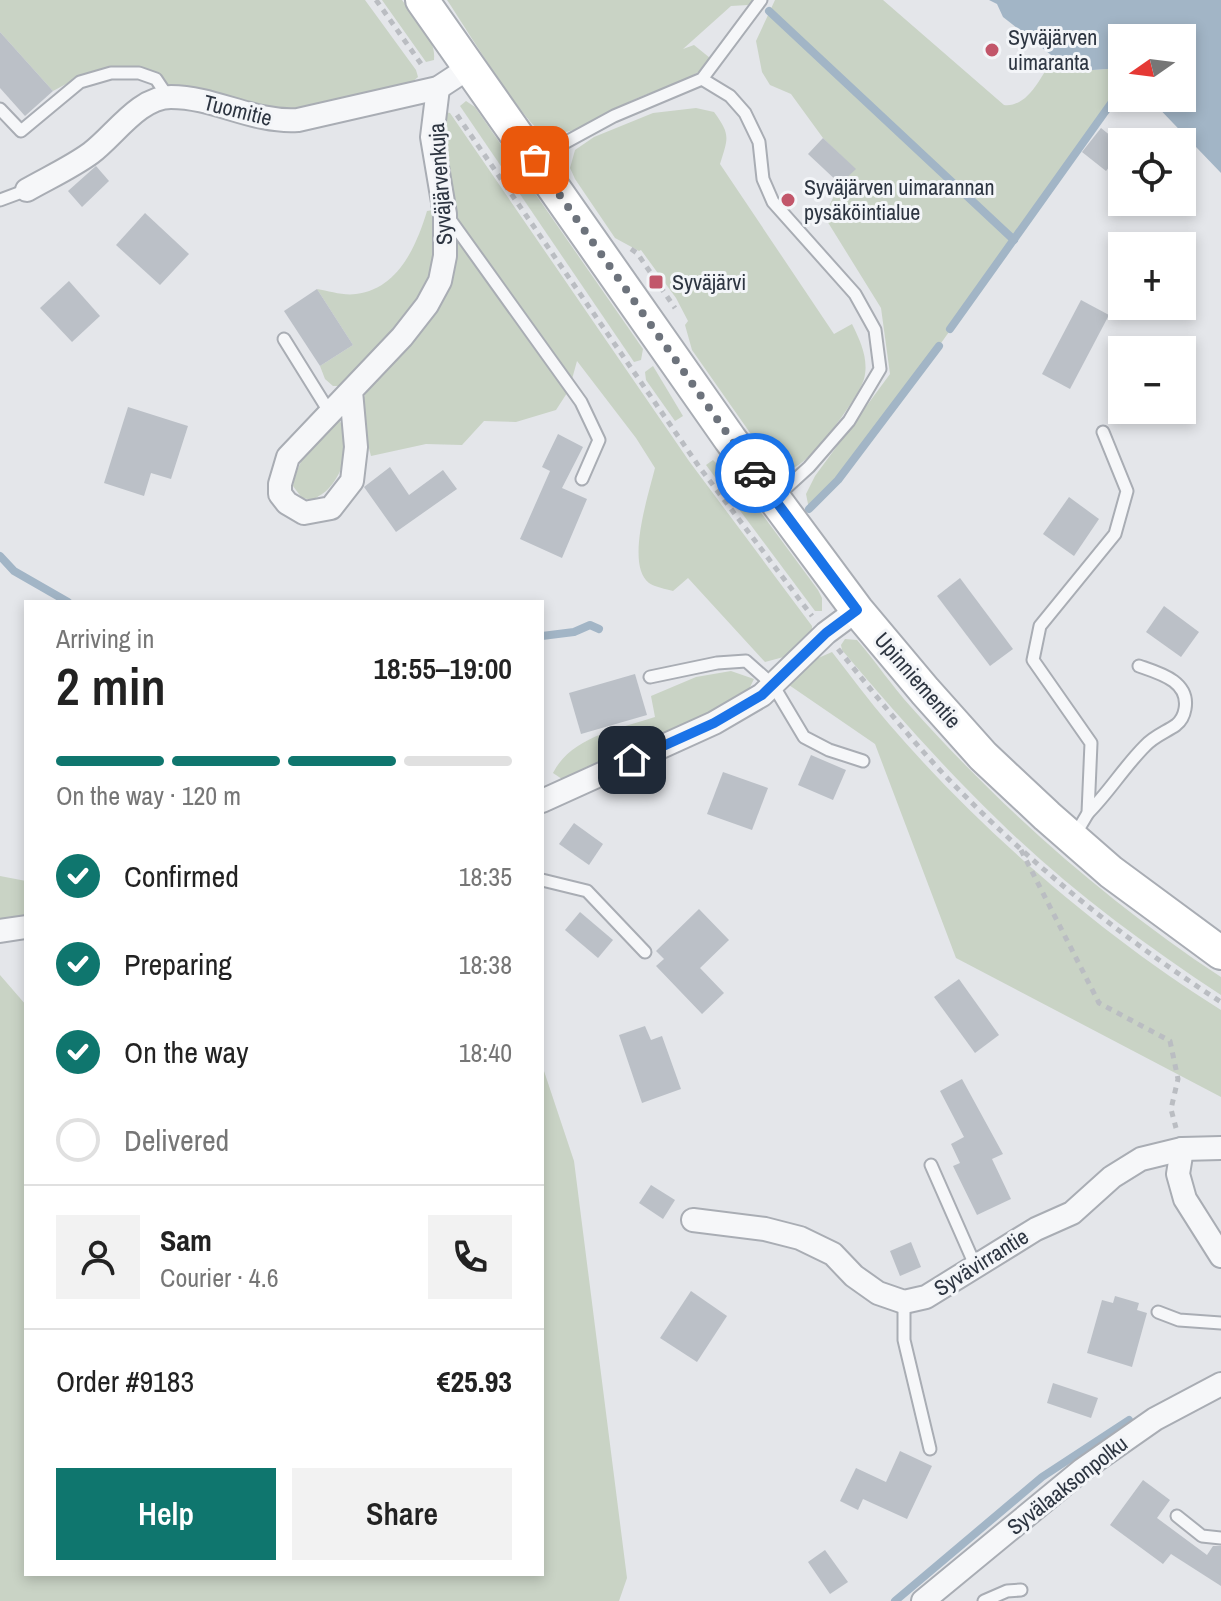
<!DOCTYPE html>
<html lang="en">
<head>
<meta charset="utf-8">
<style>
  :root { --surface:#fff; --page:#f2f2f2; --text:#222; --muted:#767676; --line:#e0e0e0; --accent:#0f766e }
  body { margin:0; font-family:"Archivo Narrow",sans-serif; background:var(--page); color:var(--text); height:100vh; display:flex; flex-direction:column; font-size:30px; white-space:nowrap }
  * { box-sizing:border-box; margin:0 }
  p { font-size:26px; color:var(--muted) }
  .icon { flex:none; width:44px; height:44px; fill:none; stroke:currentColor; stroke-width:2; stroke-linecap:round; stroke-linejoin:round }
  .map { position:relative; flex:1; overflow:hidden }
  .sheet { position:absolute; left:24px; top:600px; width:520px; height:976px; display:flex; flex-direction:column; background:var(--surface); border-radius:0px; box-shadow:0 4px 12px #0003 }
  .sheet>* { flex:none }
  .needle { width:52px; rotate:256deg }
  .buttons { position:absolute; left:1108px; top:24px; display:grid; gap:16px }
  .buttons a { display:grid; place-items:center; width:88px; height:88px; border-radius:0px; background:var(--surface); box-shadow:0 4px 12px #0003; font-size:40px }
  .pin { position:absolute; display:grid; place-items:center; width:68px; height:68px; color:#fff; margin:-34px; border-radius:16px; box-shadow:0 4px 12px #0006 }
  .courier { position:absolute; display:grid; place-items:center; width:80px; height:80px; margin:-40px; border:6px solid #1a73e8; border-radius:50%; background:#fff; color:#222; box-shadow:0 2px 10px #0007 }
  .overview em { font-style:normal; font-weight:600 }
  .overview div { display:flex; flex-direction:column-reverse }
  .overview { display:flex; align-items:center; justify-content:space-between; height:136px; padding:0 32px }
  h1 { font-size:52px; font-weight:600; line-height:60px }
  .bar { display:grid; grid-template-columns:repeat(4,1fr); gap:12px 8px; align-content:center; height:96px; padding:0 32px }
  .bar i { height:10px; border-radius:6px; background:var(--line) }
  .bar .current { background:var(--accent) }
  .bar p { grid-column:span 4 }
  .line { display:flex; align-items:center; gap:20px; padding:0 32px; border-top:2px solid var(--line) }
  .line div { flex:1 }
  .round { display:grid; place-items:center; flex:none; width:84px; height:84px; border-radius:0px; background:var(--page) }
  ol { padding:0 32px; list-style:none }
  li { display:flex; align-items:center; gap:24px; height:88px }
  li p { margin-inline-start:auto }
  li .icon { padding:8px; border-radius:50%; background:var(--accent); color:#fff; stroke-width:4 }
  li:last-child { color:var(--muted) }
  li i { width:44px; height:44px; border:4px solid var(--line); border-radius:50% }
  .action { display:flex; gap:16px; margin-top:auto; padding:16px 32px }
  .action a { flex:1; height:92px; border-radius:0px; background:var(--accent); color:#fff; font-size:32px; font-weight:600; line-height:92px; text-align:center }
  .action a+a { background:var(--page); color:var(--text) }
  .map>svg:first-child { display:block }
  .green { fill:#c9d3c5 }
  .water { fill:#a2b5c6 }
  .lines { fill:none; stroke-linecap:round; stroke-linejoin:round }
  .stream { stroke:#a2b5c6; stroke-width:8 }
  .building { fill:#bbc0c7 }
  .lane-casing { stroke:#a9adb4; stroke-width:15 }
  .street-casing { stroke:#a9adb4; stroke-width:26 }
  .secondary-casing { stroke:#a9adb4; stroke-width:36 }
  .path { stroke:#babdc2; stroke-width:5; stroke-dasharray:6 6; stroke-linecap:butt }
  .lane { stroke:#f6f7f9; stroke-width:11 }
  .street { stroke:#f6f7f9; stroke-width:22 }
  .secondary { stroke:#fff; stroke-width:32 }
  .done { stroke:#6d737c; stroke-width:8; stroke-dasharray:0 14.4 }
  .route { stroke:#1a73e8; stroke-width:10 }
  .poi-dot { fill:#c2566a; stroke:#f3f5f8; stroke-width:3 }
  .labels { text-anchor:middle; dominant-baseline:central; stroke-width:6; stroke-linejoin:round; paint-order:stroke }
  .poi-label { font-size:22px; fill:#2d3541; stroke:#f3f5f8; text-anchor:start }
  .street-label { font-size:22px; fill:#2d3541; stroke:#f3f5f8 }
</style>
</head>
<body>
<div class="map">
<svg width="1221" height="1601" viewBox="0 0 1221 1601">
  <rect width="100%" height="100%" fill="#e4e6ea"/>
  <g class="green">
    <polygon points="0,0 365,0 416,70 418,77 404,89 298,116 168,94 158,77 83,75 53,91 0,32"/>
    <path d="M382 0H402C414 17 437 39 434 60L426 62Z"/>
    <path d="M447 0H753L748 5 731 6 683 49 694 45 710 58 708 65C685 84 657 89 631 101 608 111 583 132 558 133 553 134 544 132 540 130 523 122 462 22 447 0Z"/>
    <path d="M775 0H883L1004 105C1029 108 1042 74 1054 57L1078 71 1122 68V88L939 346 838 480 809 509 806 494 815 476 890 374 881 308 824 216 840 184 855 169 823 138 791 94 770 85 762 72 756 41Z"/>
    <polygon points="466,101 475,107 643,349 641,360 634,362 460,106"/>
    <path d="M696 108 714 112C731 135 728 138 720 164L834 334 852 324C861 342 869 360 864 379 858 399 811 462 793 468 787 470 780 468 774 467L692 350 685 325 688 321 676 298 641 250 639 251 615 238 575 179 570 168 575 150 594 137 653 113Z"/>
    <path d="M445 112 450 113 689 461 812 626V635L791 655 765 662 688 578 673 591C666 589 655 587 649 583 625 565 649 493 655 468L636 438 577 361 569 390 556 410 516 422 484 421 462 445 426 444 371 456C365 432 357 409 368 386L446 291 439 132Z"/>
    <path d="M433 210 437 219 432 273 416 307 342 386H333L325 379 320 366 353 345 317 289C329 291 344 296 356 294 398 289 416 247 427 211Z"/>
    <polygon points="653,366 683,416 675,421 646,380 645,372"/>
    <path d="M339 420C353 439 345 471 329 488 325 493 318 496 313 500L302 498 293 486C297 462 317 430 339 420Z"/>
    <polygon points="713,460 748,495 818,590 822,598 822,611 815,611 706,465"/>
    <path d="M845 639 857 640C876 662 892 686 911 707 1002 809 1107 902 1221 977V995C1143 944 1066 887 999 821 943 767 892 709 842 650L841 645Z"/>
    <path d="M832 652C851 676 869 701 889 724 981 831 1101 935 1221 1010V1097L956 958 875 744 789 685 816 659Z"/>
    <path d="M731 671 754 679 748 691 708 714 562 779 553 773C571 737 618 729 655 717L651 696 696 677Z"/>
    <polygon points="0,876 26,881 26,920 0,925"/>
    <polygon points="0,975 26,1005 26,1574 542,1574 542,1065 574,1161 627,1578 619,1601 0,1601"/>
  </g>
  <polygon class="water" points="989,0 1221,0 1221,173 1149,98 1182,98 1182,38 1122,38 1122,68 1078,71 1060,62 1003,17 997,4"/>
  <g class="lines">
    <g class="stream">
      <polyline points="769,11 1014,240"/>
      <polyline points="950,329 1122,88"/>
      <polyline points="809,509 838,480 939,346"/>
      <polyline points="0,556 14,571 68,602"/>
      <polyline points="542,636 574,632 590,625 599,629"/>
      <polyline points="895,1601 1042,1477 1129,1420"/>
    </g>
  </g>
  <g class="building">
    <polygon points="0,32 53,91 25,116 0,88"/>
    <polygon points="1101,128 1122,145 1122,151 1106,171 1082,152"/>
    <polygon points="823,138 856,169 840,184 808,154"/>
    <polygon points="96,166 109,181 82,207 68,191"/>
    <polygon points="145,213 189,254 160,285 116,245"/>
    <polygon points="69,281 100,316 72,342 40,308"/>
    <polygon points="317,289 353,345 320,366 284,311"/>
    <polygon points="1081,300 1109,315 1070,389 1042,374"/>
    <polygon points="128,407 188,426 171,479 151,473 144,496 104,483"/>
    <polygon points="558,434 583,447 562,488 587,499 562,558 520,539 550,471 542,467"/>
    <polygon points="390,467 409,495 443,470 457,489 396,532 364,487"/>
    <polygon points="1069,497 1099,519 1074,556 1043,534"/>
    <polygon points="960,578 1013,649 990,666 937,596"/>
    <polygon points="1164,606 1199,632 1181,657 1146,632"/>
    <polygon points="635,674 647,715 581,734 569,693"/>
    <polygon points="811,755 846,770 833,800 798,785"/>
    <polygon points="723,772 768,788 752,830 707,814"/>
    <polygon points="574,823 603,844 589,865 559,844"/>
    <polygon points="699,909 729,940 700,968 724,993 702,1014 656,966 664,959 656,951"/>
    <polygon points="580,912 613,940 598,958 565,930"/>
    <polygon points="959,979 999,1035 975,1053 934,997"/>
    <polygon points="645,1026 651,1040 662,1036 681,1089 642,1103 619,1035"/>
    <polygon points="962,1079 1003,1154 992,1159 1011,1199 977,1215 953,1166 960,1163 951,1144 964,1137 940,1091"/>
    <polygon points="651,1185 675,1200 663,1219 639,1203"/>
    <polygon points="911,1242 921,1267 900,1276 890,1251"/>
    <polygon points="691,1291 727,1316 697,1362 660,1338"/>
    <polygon points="1115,1296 1139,1303 1137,1310 1147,1313 1132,1367 1087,1353 1102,1300 1113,1303"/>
    <polygon points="1053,1383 1098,1398 1091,1418 1047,1403"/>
    <polygon points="900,1451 932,1466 907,1519 863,1499 858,1510 840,1501 856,1468 886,1482"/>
    <polygon points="1143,1480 1170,1500 1157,1518 1207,1555 1213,1546 1221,1546 1221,1586 1171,1554 1163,1564 1110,1525"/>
    <polygon points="825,1550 848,1582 830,1594 808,1562"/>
  </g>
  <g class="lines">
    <g class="lane-casing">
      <g id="lane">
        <polyline points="702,79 730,96 745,113 759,142 763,179 773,202 855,294 875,330 880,369 849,421 809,467 775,498"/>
        <polyline points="0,109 21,131 80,82 111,73 139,73 156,79 168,97"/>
        <polyline points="535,159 614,116 702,79 761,0"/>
        <polyline points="0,200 27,190"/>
        <polyline points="449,218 581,402 599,440 582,479"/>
        <polyline points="284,339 330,413"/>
        <polyline points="650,677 717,663 746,661 773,685 804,737 829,750 863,761"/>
        <path d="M1088 813C1109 792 1124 767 1145 746 1154 736 1166 732 1176 725 1181 721 1184 715 1185 709 1190 681 1159 673 1139 666"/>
        <polyline points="1075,835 1088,813 1091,743 1033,660 1040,626 1115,534 1127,491 1103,432"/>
        <polyline points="542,880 587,891 645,952"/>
        <polyline points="931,1165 975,1265"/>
        <polyline points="904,1302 904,1340 930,1449"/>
        <polyline points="1158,1312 1179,1320 1221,1323"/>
        <polyline points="1177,1516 1202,1536 1221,1538"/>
        <polyline points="984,1601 1007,1591 1021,1590"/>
      </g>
    </g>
    <g class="street-casing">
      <g id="street">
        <path d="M27 190C48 178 72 167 91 153 115 135 139 97 171 97 215 97 253 123 298 120L438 88 470 67"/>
        <polyline points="351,391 356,447 352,481 331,508 304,513 287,503 280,494 280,484 288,457 402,337 427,305 440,281 445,256 445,214 432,137 438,88"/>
        <polyline points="542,801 714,723 762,695 826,633 857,610"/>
        <polyline points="0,931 26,927"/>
        <polyline points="1182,1149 1178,1174 1185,1199 1221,1256"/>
        <polyline points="693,1220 765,1229 800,1238 833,1254 854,1276 878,1293 904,1302 926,1297 1036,1229 1072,1213 1112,1177 1141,1159 1182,1149 1221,1148"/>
        <polyline points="923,1601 1082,1470 1155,1419 1221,1384"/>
      </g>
    </g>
    <g class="secondary-casing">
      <polyline id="secondary" points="422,0 730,439 857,610 925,691 983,756 1047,816 1111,872 1221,953"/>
    </g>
    <g class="path">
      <polyline points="376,0 424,68"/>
      <polyline points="457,115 700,468 812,616"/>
      <polyline points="631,249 637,253 675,308"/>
      <path d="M838 649C878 698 917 748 961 792 1039 871 1128 942 1221 1002"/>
      <polyline points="1021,850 1099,1003 1170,1041 1178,1079 1171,1109 1176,1128"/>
    </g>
    <use href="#lane" class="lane"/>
    <use href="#street" class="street"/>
    <use href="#secondary" class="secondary"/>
  </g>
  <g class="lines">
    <polyline class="done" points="535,160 755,473"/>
    <polyline class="route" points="632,760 714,723 762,695 826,633 857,610 755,473"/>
  </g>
  <g class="poi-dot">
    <circle cx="992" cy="50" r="8"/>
    <circle cx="788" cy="200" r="8"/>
    <rect x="648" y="274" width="16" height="16" rx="4"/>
  </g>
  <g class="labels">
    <g class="poi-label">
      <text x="1008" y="37">Syväjärven<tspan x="1008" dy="25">uimaranta</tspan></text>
      <text x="804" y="187">Syväjärven uimarannan<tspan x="804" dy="25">pysäköintialue</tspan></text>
      <text x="672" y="282">Syväjärvi</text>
    </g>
    <g class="street-label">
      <text transform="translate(238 110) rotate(14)">Tuomitie</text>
      <text transform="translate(440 184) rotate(-94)">Syväjärvenkuja</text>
      <text transform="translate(918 680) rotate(49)">Upinniementie</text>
      <text transform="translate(981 1262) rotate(-32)">Syvävirrantie</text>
      <text transform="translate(1067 1485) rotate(-38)">Syvälaaksonpolku</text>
    </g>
  </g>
</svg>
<div class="buttons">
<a><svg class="needle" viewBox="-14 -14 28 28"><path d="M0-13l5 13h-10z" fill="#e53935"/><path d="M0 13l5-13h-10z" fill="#767676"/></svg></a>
<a><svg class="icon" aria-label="locate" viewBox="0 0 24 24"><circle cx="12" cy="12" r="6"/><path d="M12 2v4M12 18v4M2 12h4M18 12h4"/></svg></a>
<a>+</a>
<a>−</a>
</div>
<div class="pin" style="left:535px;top:160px;background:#ea580c"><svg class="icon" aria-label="bag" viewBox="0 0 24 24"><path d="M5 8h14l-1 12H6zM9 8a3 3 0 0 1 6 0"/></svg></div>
<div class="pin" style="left:632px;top:760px;background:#1f2937"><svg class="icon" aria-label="home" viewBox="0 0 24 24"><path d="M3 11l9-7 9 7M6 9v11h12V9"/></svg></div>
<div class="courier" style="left:755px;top:473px"><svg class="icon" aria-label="car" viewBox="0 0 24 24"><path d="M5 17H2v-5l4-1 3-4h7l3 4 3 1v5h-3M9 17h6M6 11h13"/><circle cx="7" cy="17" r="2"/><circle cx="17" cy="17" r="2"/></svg></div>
<section class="sheet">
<div class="overview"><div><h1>2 min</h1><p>Arriving in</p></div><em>18:55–19:00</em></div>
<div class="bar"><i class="current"></i><i class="current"></i><i class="current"></i><i></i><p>On the way · 120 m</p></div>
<ol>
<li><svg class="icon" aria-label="check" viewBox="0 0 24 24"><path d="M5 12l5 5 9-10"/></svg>Confirmed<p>18:35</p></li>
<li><svg class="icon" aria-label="check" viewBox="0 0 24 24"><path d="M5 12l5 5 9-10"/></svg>Preparing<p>18:38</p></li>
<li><svg class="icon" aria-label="check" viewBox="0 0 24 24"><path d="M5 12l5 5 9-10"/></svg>On the way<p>18:40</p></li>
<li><i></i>Delivered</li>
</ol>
<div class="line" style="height:144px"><a class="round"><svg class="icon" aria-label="person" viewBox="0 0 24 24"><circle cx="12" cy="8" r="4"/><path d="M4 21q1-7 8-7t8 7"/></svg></a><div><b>Sam</b><p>Courier · 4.6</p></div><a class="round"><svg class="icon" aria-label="phone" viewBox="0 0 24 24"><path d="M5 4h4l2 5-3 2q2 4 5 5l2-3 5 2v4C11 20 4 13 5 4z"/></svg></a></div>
<div class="line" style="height:104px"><div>Order #9183</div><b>€25.93</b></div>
<div class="action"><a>Help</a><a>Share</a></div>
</section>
</div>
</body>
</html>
